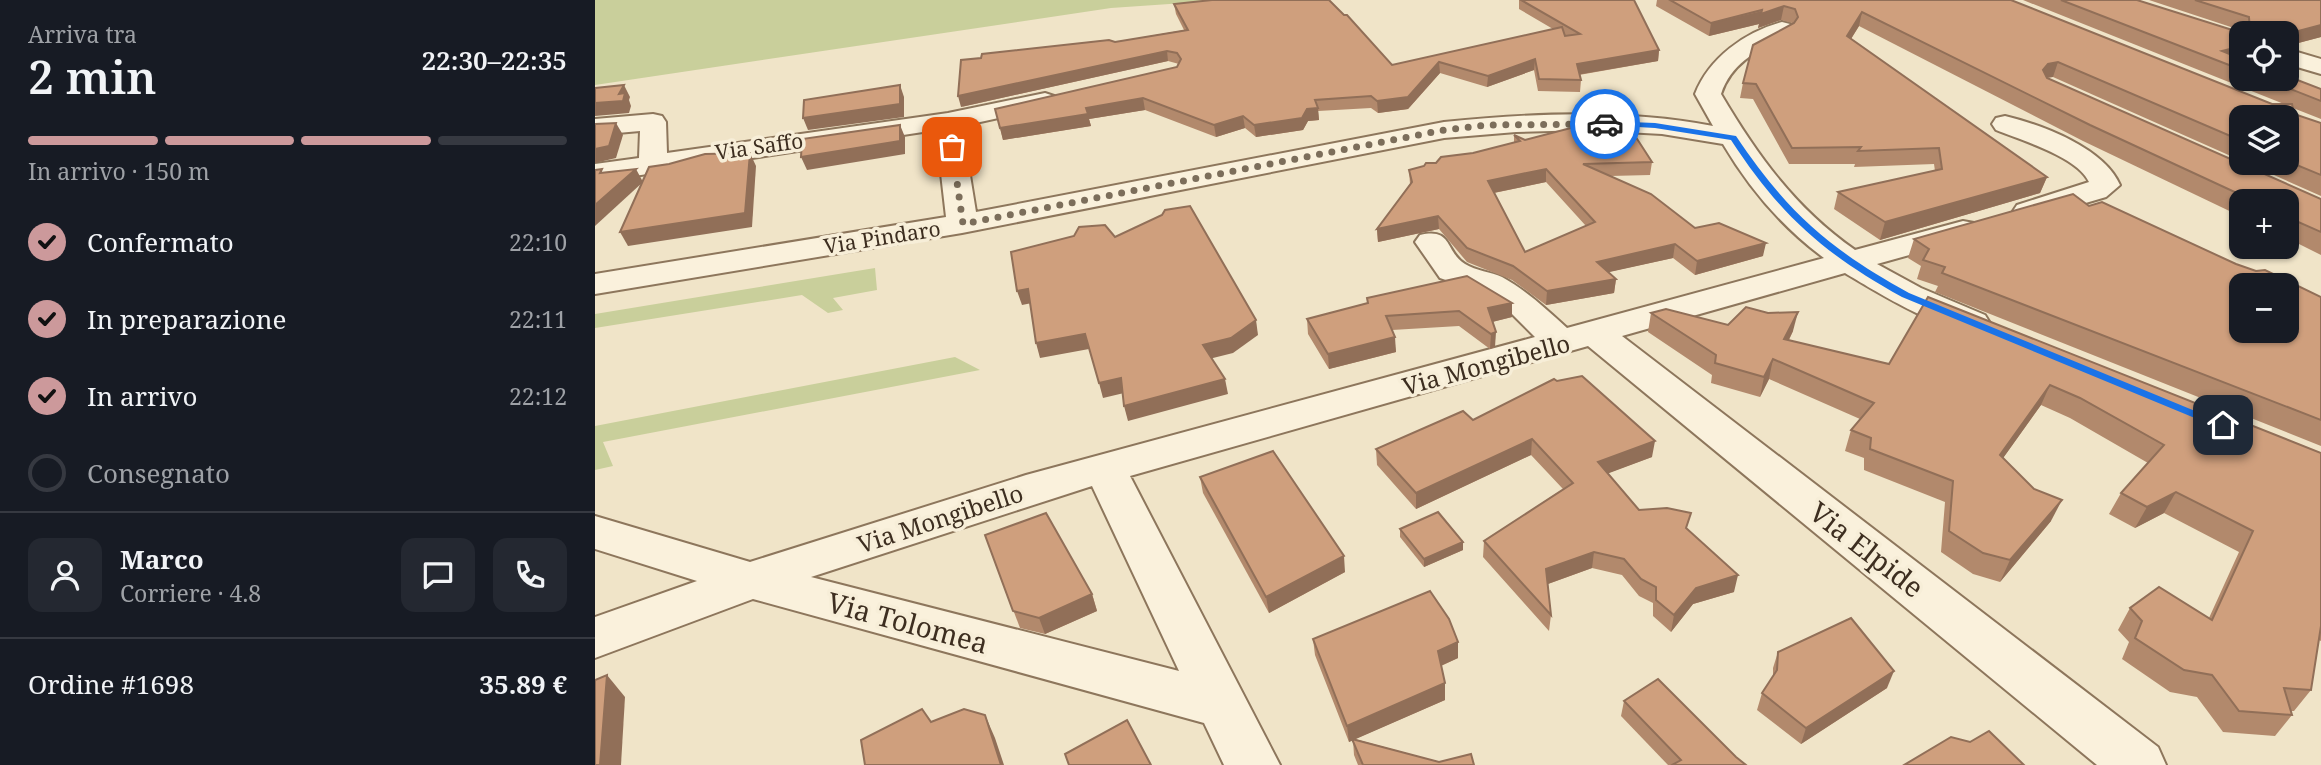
<!DOCTYPE html>
<html lang="it">
<head>
<meta charset="utf-8">
<style>
  :root { --surface:#171b24; --page:#242831; --text:#f1f3f6; --muted:#9ea1a6; --line:#363941; --accent:#cc999b }
  body { margin:0; font-family:"Noto Serif",serif; background:var(--page); color:var(--text); height:100vh; display:flex; flex-direction:column; font-size:26px; white-space:nowrap }
  * { box-sizing:border-box; margin:0 }
  p { font-size:23px; color:var(--muted) }
  .icon { flex:none; width:38px; height:38px; fill:none; stroke:currentColor; stroke-width:2; stroke-linecap:round; stroke-linejoin:round }
  .map { position:relative; flex:1; overflow:hidden }
  .panel { display:flex; flex-direction:column; background:var(--surface); width:595px }
  .panel>* { flex:none }
  .tools { position:absolute; left:1634px; top:21px; display:grid; gap:14px }
  .tools a { display:grid; place-items:center; width:70px; height:70px; border-radius:14px; background:var(--surface); box-shadow:0 2px 5px #0004; font-size:35px }
  .pin { position:absolute; display:grid; place-items:center; width:60px; height:60px; color:#fff; margin:-30px; border-radius:14px; box-shadow:0 4px 10px #0006 }
  .courier { position:absolute; display:grid; place-items:center; width:70px; height:70px; margin:-35px; border:5px solid #1a73e8; border-radius:50%; background:#fff; color:#222; box-shadow:0 2px 9px #0007 }
  .headline em { font-style:normal; font-weight:600 }
  .headline div { display:flex; flex-direction:column-reverse }
  .headline { display:flex; align-items:center; justify-content:space-between; height:119px; padding:0 28px }
  h1 { font-size:46px; font-weight:600; line-height:52px }
  .bar { display:grid; grid-template-columns:repeat(4,1fr); gap:10px 7px; align-content:center; height:84px; padding:0 28px }
  .bar i { height:9px; border-radius:5px; background:var(--line) }
  .bar .current { background:var(--accent) }
  .bar p { grid-column:span 4 }
  .line { display:flex; align-items:center; gap:18px; padding:0 28px; border-top:2px solid var(--line) }
  .line div { flex:1 }
  .round { display:grid; place-items:center; flex:none; width:74px; height:74px; border-radius:14px; background:var(--page) }
  ol { padding:0 28px; list-style:none }
  li { display:flex; align-items:center; gap:21px; height:77px }
  li p { margin-inline-start:auto }
  li .icon { padding:7px; border-radius:50%; background:var(--accent); color:#111; stroke-width:4 }
  li:last-child { color:var(--muted) }
  li i { width:38px; height:38px; border:4px solid var(--line); border-radius:50% }
  main { display:flex; flex:1; min-height:0 }
  .map>svg:first-child { display:block }
  .green { fill:#c9cf9b }
  .lines { fill:none; stroke-linecap:round; stroke-linejoin:round }
  .minor-casing { stroke:#8d765c; stroke-width:4 }
  .minor { fill:#faf1dc; fill-rule:evenodd }
  .wall { fill:#b2896c; fill-rule:evenodd }
  .shaded-wall { fill:#916f58 }
  .building { fill:#cf9f7d; stroke:#916f58; stroke-width:2; fill-rule:evenodd }
  .route { fill:#1a73e8 }
  .done { stroke:#7c6e5b; stroke-width:7; stroke-dasharray:0 12.6 }
  .labels { text-anchor:middle; dominant-baseline:central; stroke-width:7; stroke-linejoin:round; paint-order:stroke }
  .far-street-label { font-size:21px; fill:#3d2e20; stroke:#f7eed8 }
  .street-label { font-size:24px; fill:#3d2e20; stroke:#f7eed8 }
  .near-street-label { font-size:28px; fill:#3d2e20; stroke:#f7eed8 }
</style>
</head>
<body>
<main>
<section class="panel">
<div class="headline"><div><h1>2 min</h1><p>Arriva tra</p></div><em>22:30–22:35</em></div>
<div class="bar"><i class="current"></i><i class="current"></i><i class="current"></i><i></i><p>In arrivo · 150 m</p></div>
<ol>
<li><svg class="icon" aria-label="check" viewBox="0 0 24 24"><path d="M5 12l5 5 9-10"/></svg>Confermato<p>22:10</p></li>
<li><svg class="icon" aria-label="check" viewBox="0 0 24 24"><path d="M5 12l5 5 9-10"/></svg>In preparazione<p>22:11</p></li>
<li><svg class="icon" aria-label="check" viewBox="0 0 24 24"><path d="M5 12l5 5 9-10"/></svg>In arrivo<p>22:12</p></li>
<li><i></i>Consegnato</li>
</ol>
<div class="line" style="height:126px"><a class="round"><svg class="icon" aria-label="person" viewBox="0 0 24 24"><circle cx="12" cy="8" r="4"/><path d="M4 21q1-7 8-7t8 7"/></svg></a><div><b>Marco</b><p>Corriere · 4.8</p></div><a class="round"><svg class="icon" aria-label="chat" viewBox="0 0 24 24"><path d="M4 5h16v11H9l-5 4z"/></svg></a><a class="round"><svg class="icon" aria-label="phone" viewBox="0 0 24 24"><path d="M5 4h4l2 5-3 2q2 4 5 5l2-3 5 2v4C11 20 4 13 5 4z"/></svg></a></div>
<div class="line" style="height:91px"><div>Ordine #1698</div><b>35.89 €</b></div>
</section>
<div class="map">
<svg width="1726" height="765" viewBox="0 0 1726 765">
  <rect width="100%" height="100%" fill="#f0e4c8"/>
  <g class="green">
    <polygon points="0,0 633,0 516,8 0,85"/>
    <polygon points="280,268 282,290 238,298 248,310 233,313 207,295 0,328 0,314"/>
    <polygon points="360,357 385,370 8,442 18,466 0,470 0,426"/>
  </g>
  <g class="lines">
    <g class="minor-casing">
      <g id="minor">
        <path d="M1187 22 1195 24 1198 29 1195 34C1166 49 1137 61 1126 94 1162 155 1200 208 1260 250L1368 221 1379 223 1384 230 1379 237 1282 264 1326 288 1390 315 1395 323 1390 331C1357 339 1280 291 1250 273L1027 336 1563 747 1571 765H1502L993 346 535 476 685 765H629L609 723 158 599 0 658V617L102 581 0 549V516L155 562 431 475 940 337 912 309 880 290 845 278 820 242 825 235C858 227 850 252 870 264 881 271 896 272 907 277 932 291 951 309 972 328L1229 258C1188 228 1154 188 1128 144L1067 134 994 130 921 132 849 138 367 233 0 294V274L351 217 341 130 0 182V164L44 158 45 131 0 135V119L58 114 67 116 71 122 72 153 353 113 450 93 459 96 463 101 459 106 367 126 381 212 849 122C938 113 1029 109 1118 126L1100 94C1114 58 1150 32 1187 22ZM497 486 584 671 216 577Z"/>
        <polygon points="1692,49 1726,59 1726,74 1692,64"/>
        <path d="M1410 116C1448 125 1509 148 1525 185L1511 197 1433 220 1422 217 1418 211 1422 205 1494 182C1483 157 1426 140 1401 130L1397 124 1401 118Z"/>
      </g>
    </g>
    <use href="#minor" class="minor"/>
  </g>
  <g class="wall">
    <polygon points="924,0 1039,0 1064,50 1063,61 984,75 986,80 985,92 943,91 939,70 892,87 845,73 813,109 783,113 776,108 723,111 724,120 713,121 708,130 661,137 650,128 621,137 550,110 494,119 496,126 408,140 405,128 582,67 584,64 573,61 366,107 520,42 589,30 581,14 579,4 797,65 958,29 924,9"/>
    <polygon points="1062,0 1416,0 1677,104 1689,104 1428,0 1542,0 1647,33 1647,79 1692,79 1726,89 1726,119 1698,108 1699,114 1726,123 1726,196 1652,163 1692,163 1692,117 1647,117 1647,161 1458,77 1452,78 1726,199 1726,255 1692,238 1692,201 1647,201 1647,217 1488,141 1264,26 1256,39 1452,177 1445,193 1285,240 1239,209 1243,192 1340,171 1339,164 1259,167 1260,164 1194,164 1158,99 1145,98 1148,83 1197,23 1186,20 1163,28 1164,24 1114,36 1061,6"/>
    <polygon points="1554,0 1726,0 1726,37 1692,46 1692,33 1648,33 1648,31"/>
    <path d="M996 129 1057 162 1055 175 1015 176 1100 228 1168 256 1100 275 1078 258 1013 272 1021 279 1019 293 951 305 917 280 872 262 844 229 783 242 782 229 815 184 814 170 919 143V135L930 140ZM951 182 991 226 930 252 899 193Z"/>
    <polygon points="1494,206 1726,297 1726,446 1340,292 1343,286 1322,279 1326,266 1313,258 1319,239"/>
    <polygon points="1333,297 1726,453 1726,641 1724,640 1716,690 1699,711 1696,711 1697,715 1680,736 1628,732 1602,697 1575,692 1527,659 1534,642 1523,630 1535,608 1614,618 1644,552 1569,513 1540,528 1514,514 1526,493 1553,463 1475,418 1446,405 1408,458 1456,521 1405,582 1378,574 1346,552 1350,502 1269,470 1269,458 1250,451 1256,430 1265,419 1174,379 1165,397 1116,383 1117,375 1053,332 1056,313 1133,325 1198,331 1194,340 1294,364"/>
    <polygon points="917,303 917,317 897,322 900,347 895,349 864,326 797,330 801,352 734,369 713,334 712,319"/>
    <polygon points="878,420 1057,457 1013,473 1044,510 1093,529 1139,592 1098,604 1076,632 1058,616 1058,603 1044,596 1027,575 997,568 953,584 956,615 954,631 888,557 889,541 968,489 936,455 821,509 782,465 781,449"/>
    <polygon points="605,477 750,572 674,613 608,493"/>
    <polygon points="805,529 868,550 829,567 805,537"/>
    <polygon points="390,535 497,594 502,611 450,634 425,628"/>
    <polygon points="718,639 863,658 846,666 850,700 760,739 844,762 879,765 763,765 759,755 758,740 754,742 720,655"/>
    <polygon points="1183,652 1292,688 1206,744 1162,710 1167,693 1178,677 1178,668"/>
    <polygon points="1029,701 1141,757 1151,765 1073,765 1026,716"/>
  </g>
  <g class="shaded-wall">
    <polygon points="1189,6 1186,20 1163,28 1164,24 1114,36 1116,23"/>
    <polygon points="1267,12 1264,26 1249,50 1252,36"/>
    <polygon points="1726,25 1726,37 1692,46 1692,34"/>
    <polygon points="1647,46 1647,59 1627,51"/>
    <polygon points="1064,50 1063,61 981,75 982,64"/>
    <polygon points="572,51 573,61 366,107 363,96"/>
    <polygon points="940,59 939,70 892,87 893,76"/>
    <polygon points="844,62 845,73 813,109 783,113 782,101"/>
    <polygon points="1463,62 1458,77 1447,78 1448,70 1453,64"/>
    <polygon points="29,85 35,97 34,100 36,106 34,113 0,116 0,103 24,94"/>
    <polygon points="305,85 309,97 309,117 213,130 208,118"/>
    <polygon points="548,98 550,110 494,119 496,126 408,140 405,128 491,108"/>
    <polygon points="723,108 724,120 713,121 708,130 661,137 659,125 712,109"/>
    <polygon points="648,116 650,128 621,137 619,125"/>
    <polygon points="21,123 28,135 21,158 0,163 0,149"/>
    <polygon points="305,125 310,137 310,154 212,170 206,157"/>
    <polygon points="155,153 161,166 157,227 33,246 25,232"/>
    <polygon points="41,169 48,182 0,226 0,205"/>
    <polygon points="951,169 951,182 893,194 893,181"/>
    <polygon points="1452,177 1445,193 1285,240 1290,222"/>
    <polygon points="843,216 844,229 783,242 782,229"/>
    <polygon points="1171,243 1168,256 1100,275 1102,261"/>
    <polygon points="1080,244 1078,258 1001,275 1002,262"/>
    <polygon points="1021,279 1019,293 951,305 952,291"/>
    <polygon points="433,289 437,303 427,305 422,291"/>
    <polygon points="917,303 917,317 893,323 893,308"/>
    <polygon points="1203,312 1198,331 1184,359 1189,339"/>
    <polygon points="661,320 663,335 638,353 610,360 608,345"/>
    <polygon points="901,332 900,347 895,349 896,334"/>
    <polygon points="490,334 494,349 445,358 441,343"/>
    <polygon points="800,337 801,352 734,369 733,354"/>
    <polygon points="1178,359 1174,379 1165,397 1169,377"/>
    <polygon points="526,378 529,393 508,398 504,383"/>
    <polygon points="630,379 633,394 533,421 529,406"/>
    <polygon points="1455,385 1446,405 1396,475 1405,455"/>
    <polygon points="937,439 936,455 821,509 821,493"/>
    <polygon points="1060,441 1057,457 1001,478 1003,462"/>
    <polygon points="1581,492 1569,513 1540,528 1552,507"/>
    <polygon points="1467,500 1456,521 1405,582 1415,560"/>
    <polygon points="868,542 868,550 829,567 829,559"/>
    <polygon points="999,552 997,568 950,585 951,569"/>
    <polygon points="749,556 750,572 674,613 671,597"/>
    <polygon points="1143,575 1139,592 1098,604 1076,632 1079,615 1101,588"/>
    <polygon points="497,594 502,611 450,634 444,618"/>
    <polygon points="863,642 863,658 843,667 843,651"/>
    <polygon points="1299,671 1292,688 1206,744 1211,728"/>
    <polygon points="12,675 30,697 26,765 5,765"/>
    <polygon points="850,683 850,700 754,742 752,726"/>
    <polygon points="390,715 400,738 409,765 406,765"/>
  </g>
  <g class="building">
    <polygon points="617,0 734,0 749,15 752,15 797,65 967,27 970,36 985,34 926,0 1039,0 1064,50 982,64 986,80 944,79 940,59 893,76 844,62 813,97 782,101 776,96 720,100 723,108 712,109 707,118 659,125 648,116 619,125 548,98 491,108 493,114 405,128 400,109 582,67 586,59 582,53 572,51 363,96 366,60 386,58 387,54 514,40 520,42 593,30 579,4"/>
    <polygon points="1075,0 1416,0 1677,104 1697,104 1699,114 1726,123 1726,175 1692,161 1692,117 1647,117 1647,141 1463,62 1453,64 1448,70 1452,78 1726,199 1726,232 1692,217 1692,201 1659,201 1495,125 1267,12 1252,36 1452,177 1290,222 1243,192 1347,169 1344,148 1263,151 1266,147 1197,148 1161,84 1148,83 1158,45 1199,23 1203,17 1200,9 1189,6 1166,14 1167,10 1116,23"/>
    <polygon points="1466,0 1542,0 1647,33 1647,46 1627,51 1647,59 1647,70"/>
    <polygon points="1600,0 1726,0 1726,25 1692,34 1655,33 1654,17"/>
    <polygon points="1692,76 1726,89 1726,101 1670,79 1692,79"/>
    <polygon points="29,85 24,94 30,93 28,101 0,103 0,88"/>
    <polygon points="305,85 305,104 208,118 209,100"/>
    <polygon points="21,123 14,146 0,149 0,124"/>
    <path d="M995 123 996 129 1035 128 1057 162 988 164 1056 194 1100 228 1124 223 1171 243 1102 261 1080 244 1002 262 1021 279 952 291 918 266 872 248 843 216 782 229 817 182 814 170 829 166 831 163H841L846 157 878 153 925 141 919 135 930 140ZM951 169 1000 222 930 252 893 181Z"/>
    <polygon points="305,125 305,141 206,157 207,139"/>
    <polygon points="155,153 150,213 25,232 54,167 74,164 110,154"/>
    <polygon points="7,169 5,173 41,169 0,205 0,170"/>
    <path d="M1478 194 1494 206 1507 202 1641 264 1661 271 1670 270 1726 297V420L1347 273 1350 267 1328 260 1334 249 1319 239ZM1647 285H1692V331H1647Z"/>
    <polygon points="595,206 661,320 636,338 608,345 630,379 529,406 526,378 504,383 490,334 441,343 433,289 422,291 416,252 479,236 484,227 510,225 520,237 567,215 570,210"/>
    <polygon points="872,276 917,303 893,308 901,332 896,334 864,311 791,316 800,337 733,354 712,319 773,303 772,298"/>
    <polygon points="1333,297 1726,453 1726,626 1716,690 1689,688 1697,715 1644,711 1617,675 1589,670 1540,638 1547,621 1535,608 1564,587 1617,620 1658,531 1581,492 1552,507 1526,493 1569,445 1485,398 1455,385 1405,455 1439,489 1467,500 1415,560 1388,553 1354,531 1358,481 1275,449 1276,438 1256,430 1279,403 1178,359 1169,377 1120,363 1121,355 1056,313 1071,309 1133,325 1151,307 1173,313 1203,312 1189,339 1294,364"/>
    <polygon points="987,376 1060,441 1003,462 1044,510 1072,508 1096,513 1091,528 1143,575 1101,588 1079,615 1061,600 1061,587 1046,579 1029,559 999,552 951,569 956,615 889,541 978,483 937,439 821,493 781,449 868,411 878,420 959,379 962,381"/>
    <polygon points="678,451 749,556 671,597 605,477"/>
    <polygon points="843,512 868,542 829,559 805,529"/>
    <polygon points="451,513 497,594 444,618 418,611 390,535"/>
    <polygon points="835,591 854,619 863,642 843,651 850,683 752,726 718,639"/>
    <polygon points="1256,618 1299,671 1211,728 1167,693 1182,670 1183,652"/>
    <polygon points="12,675 5,765 0,765 0,680"/>
    <polygon points="1063,679 1141,757 1151,765 1077,765 1086,760 1029,701"/>
    <polygon points="327,709 336,722 369,709 390,715 406,765 270,765 266,740"/>
    <polygon points="532,720 556,765 474,765 470,754"/>
    <polygon points="1394,731 1429,765 1309,765 1356,737 1375,742"/>
    <polygon points="757,739 844,762 876,754 879,765 768,765"/>
  </g>
  <path class="route" d="M1010 121 1060 123 1141 136C1192 212 1234 249 1314 293L1634 425 1632 428H1624L1307 297C1229 254 1185 215 1136 140L1060 128 1007 125Z"/>
  <g class="lines">
    <polyline class="done" points="357,147 368,224 849,130 893,125 1010,124"/>
  </g>
  <g class="labels">
    <g class="far-street-label">
      <text transform="translate(164 146) rotate(-8)">Via Saffo</text>
      <text transform="translate(287 237) rotate(-9)">Via Pindaro</text>
    </g>
    <g class="street-label">
      <text transform="translate(891 364) rotate(-15)">Via Mongibello</text>
      <text transform="translate(345 518) rotate(-18)">Via Mongibello</text>
    </g>
    <g class="near-street-label">
      <text transform="translate(1272 549) rotate(38)">Via Elpide</text>
      <text transform="translate(313 622) rotate(15)">Via Tolomea</text>
    </g>
  </g>
</svg>
<div class="tools">
<a><svg class="icon" aria-label="locate" viewBox="0 0 24 24"><circle cx="12" cy="12" r="6"/><path d="M12 2v4M12 18v4M2 12h4M18 12h4"/></svg></a>
<a><svg class="icon" aria-label="layers" viewBox="0 0 24 24"><path d="M12 4l9 5-9 5-9-5zM3 14l9 5 9-5"/></svg></a>
<a>+</a>
<a>−</a>
</div>
<div class="pin" style="left:357px;top:147px;background:#ea580c"><svg class="icon" aria-label="bag" viewBox="0 0 24 24"><path d="M5 8h14l-1 12H6zM9 8a3 3 0 0 1 6 0"/></svg></div>
<div class="pin" style="left:1628px;top:425px;background:#1f2937"><svg class="icon" aria-label="home" viewBox="0 0 24 24"><path d="M3 11l9-7 9 7M6 9v11h12V9"/></svg></div>
<div class="courier" style="left:1010px;top:124px"><svg class="icon" aria-label="car" viewBox="0 0 24 24"><path d="M5 17H2v-5l4-1 3-4h7l3 4 3 1v5h-3M9 17h6M6 11h13"/><circle cx="7" cy="17" r="2"/><circle cx="17" cy="17" r="2"/></svg></div>
</div>
</main>
</body>
</html>
